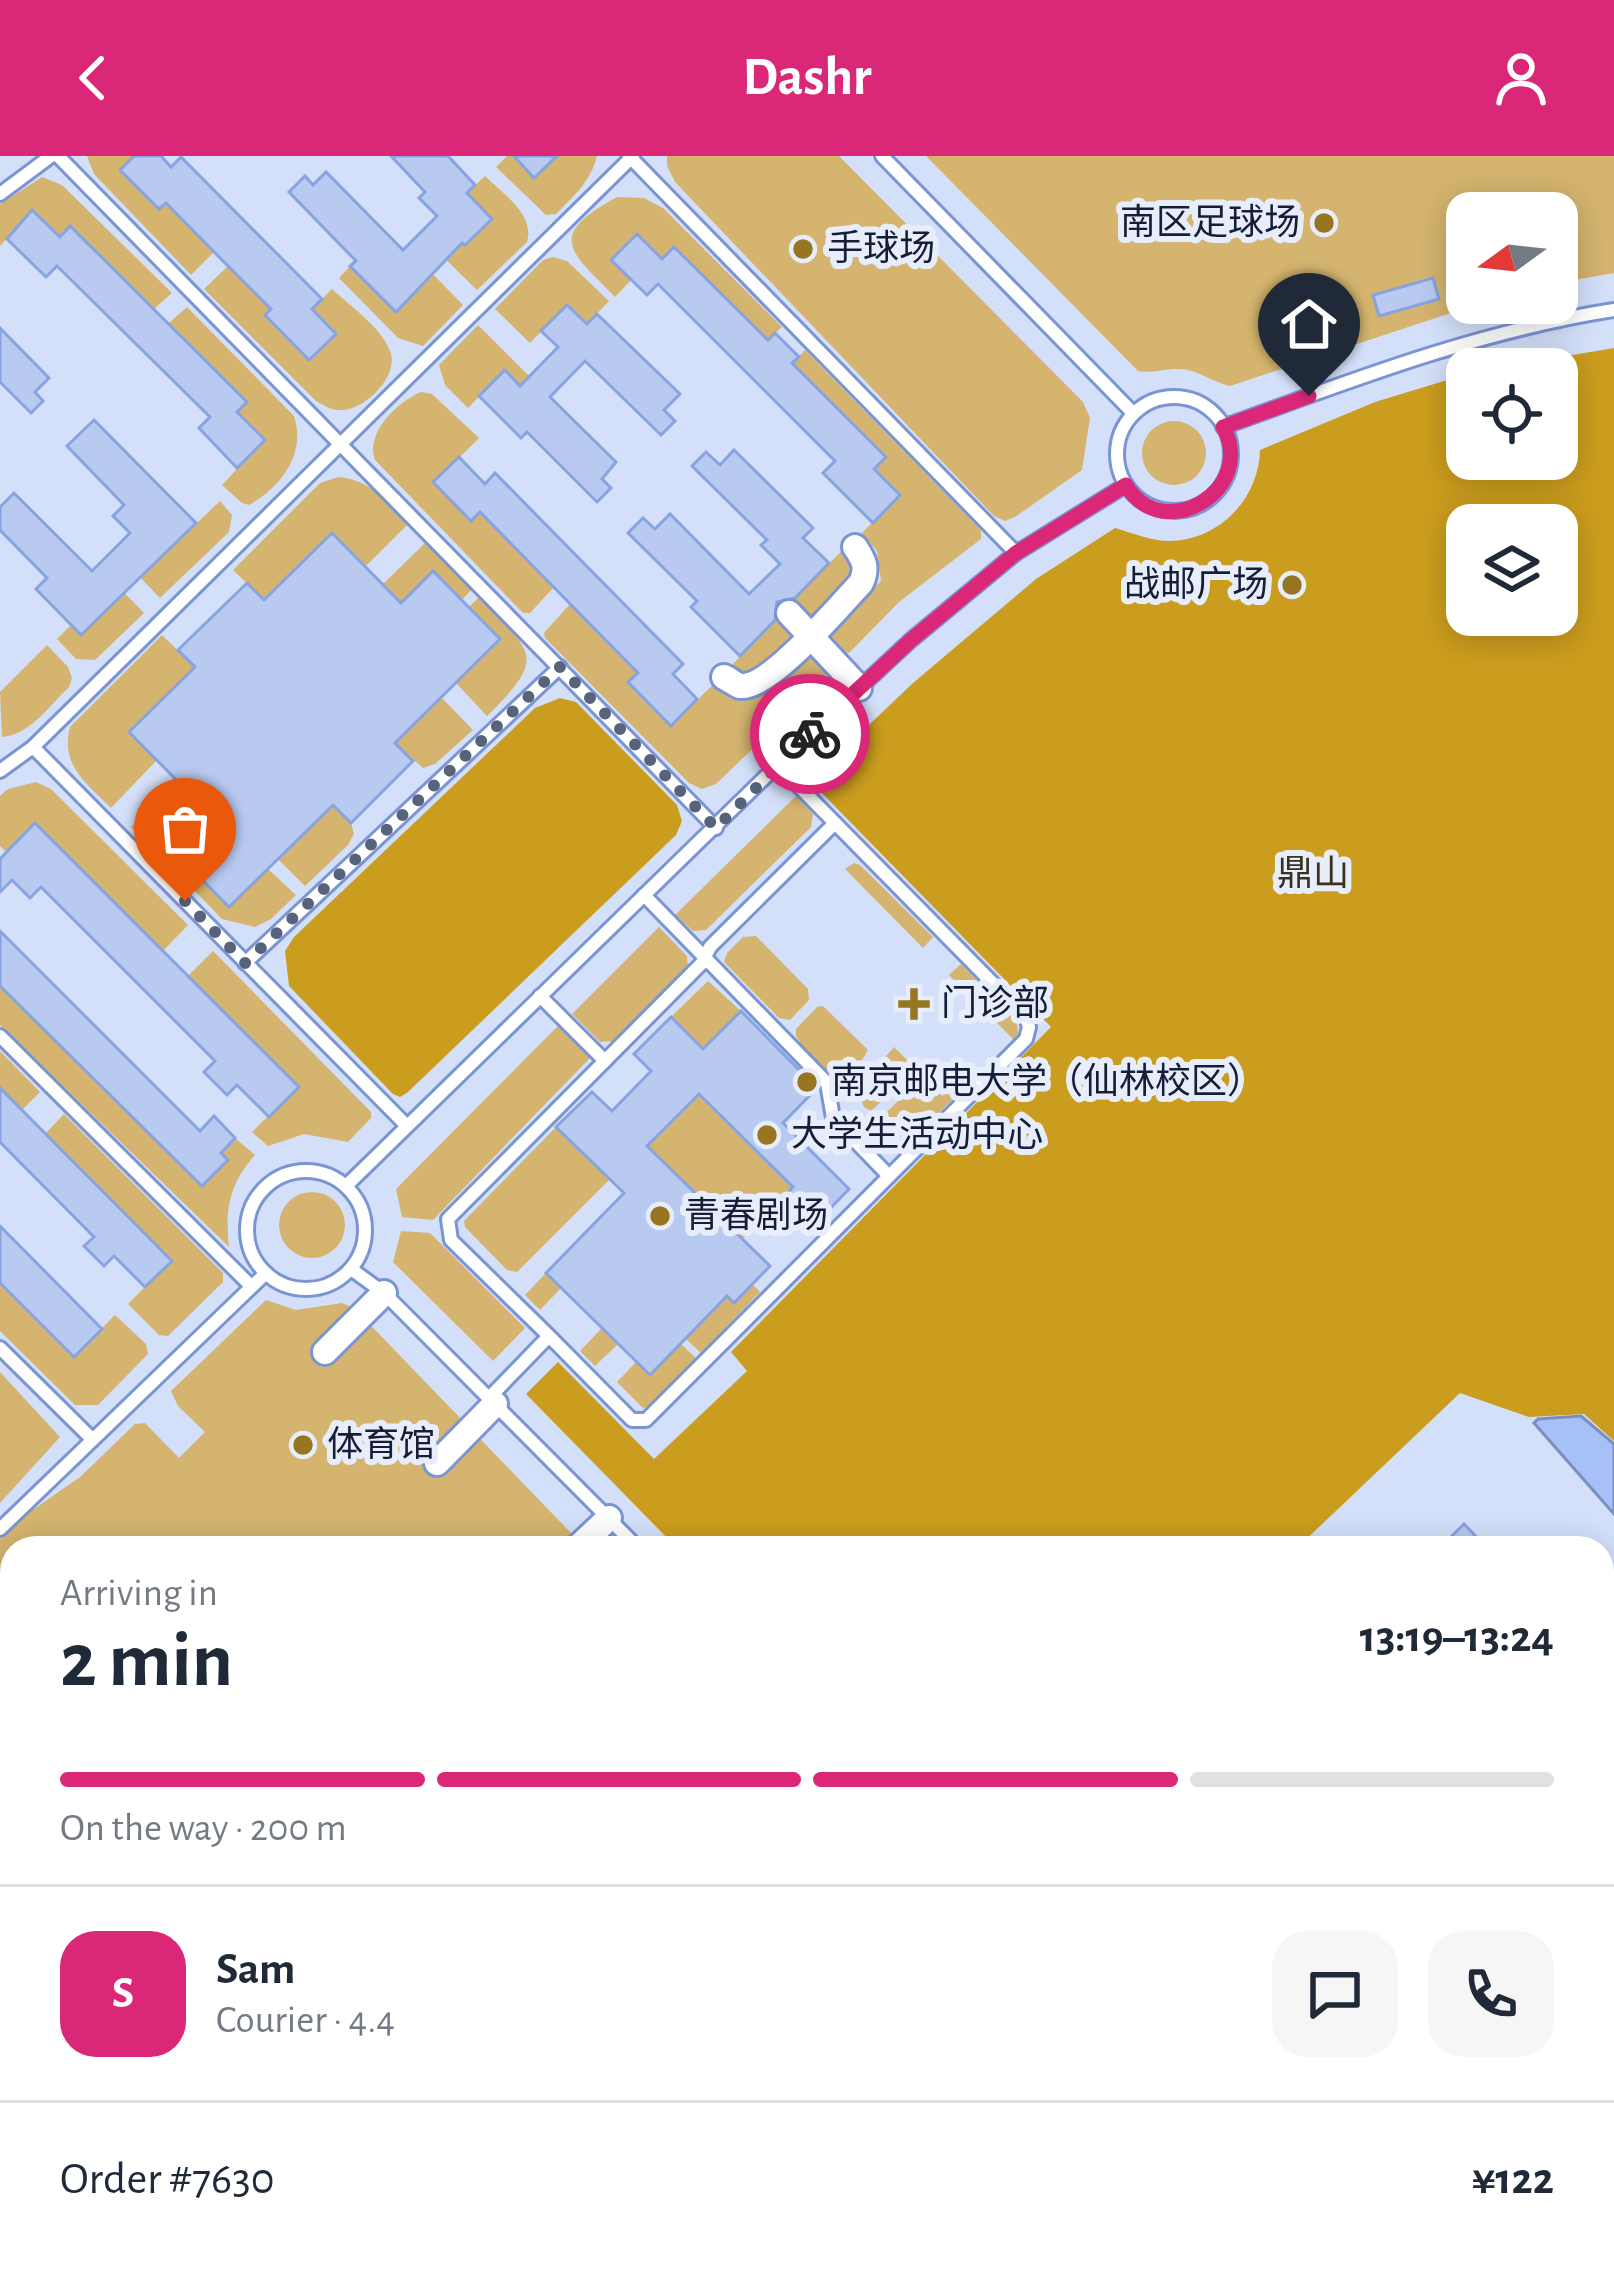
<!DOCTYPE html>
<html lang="en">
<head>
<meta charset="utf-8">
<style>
  :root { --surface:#fff; --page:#f6f6f7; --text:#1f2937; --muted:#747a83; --line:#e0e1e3; --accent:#db2777 }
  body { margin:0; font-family:"Alegreya Sans","Noto Sans SC",sans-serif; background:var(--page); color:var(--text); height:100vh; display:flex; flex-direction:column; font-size:45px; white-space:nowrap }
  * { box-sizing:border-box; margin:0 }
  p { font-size:39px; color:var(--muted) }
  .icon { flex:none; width:66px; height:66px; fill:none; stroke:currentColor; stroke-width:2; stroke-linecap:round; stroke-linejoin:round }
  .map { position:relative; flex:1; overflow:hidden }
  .side { position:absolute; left:0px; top:1380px; width:1614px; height:744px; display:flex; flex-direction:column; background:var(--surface); border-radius:36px 36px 0 0; box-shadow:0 6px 30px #0003 }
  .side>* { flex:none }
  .needle { width:78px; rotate:255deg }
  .buttons { position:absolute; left:1446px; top:36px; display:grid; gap:24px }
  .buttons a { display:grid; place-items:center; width:132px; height:132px; border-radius:24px; background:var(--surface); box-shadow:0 6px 30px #0003; font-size:60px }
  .pin { position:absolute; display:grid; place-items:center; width:102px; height:102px; color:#fff; margin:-123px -51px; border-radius:50% 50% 50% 0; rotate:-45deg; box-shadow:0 0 12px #0007 }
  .pin .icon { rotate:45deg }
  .courier { position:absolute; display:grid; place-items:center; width:120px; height:120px; margin:-60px; border:9px solid #db2777; border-radius:50%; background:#fff; color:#222; box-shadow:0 3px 15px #0007 }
  .headline em { font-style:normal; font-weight:700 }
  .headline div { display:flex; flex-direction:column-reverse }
  .headline { display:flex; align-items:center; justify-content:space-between; height:204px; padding:0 60px }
  h1 { font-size:78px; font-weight:700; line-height:90px }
  .bar { display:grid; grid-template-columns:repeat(4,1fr); gap:18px 12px; align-content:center; height:144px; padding:0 60px }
  .bar i { height:15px; border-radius:9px; background:var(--line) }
  .bar .active { background:var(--accent) }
  .bar p { grid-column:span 4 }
  .line { display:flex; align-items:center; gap:30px; padding:0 60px; border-top:3px solid var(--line) }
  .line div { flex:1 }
  .round { display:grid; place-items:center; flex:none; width:126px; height:126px; border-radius:36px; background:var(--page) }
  header { display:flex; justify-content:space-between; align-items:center; height:156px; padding:0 60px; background:var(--accent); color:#fff; font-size:54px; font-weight:700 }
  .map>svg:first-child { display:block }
  .green { fill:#d4b46e; fill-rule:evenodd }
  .forest { fill:#cb9d1e; fill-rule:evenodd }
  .water { fill:#a7c0f8; stroke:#7b8fbe; stroke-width:3 }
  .building { fill:#b9caf0; stroke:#88a3e1; stroke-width:3 }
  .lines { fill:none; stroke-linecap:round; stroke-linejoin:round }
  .lane-casing { stroke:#7b95d2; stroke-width:18 }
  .street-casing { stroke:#7b95d2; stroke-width:30 }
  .lane { stroke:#fff; stroke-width:12 }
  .street { stroke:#fff; stroke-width:24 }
  .done { stroke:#57627b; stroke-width:12; stroke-dasharray:0 21.6 }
  .route { stroke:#db2777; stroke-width:15 }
  .poi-dot { fill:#987620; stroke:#e7edfa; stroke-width:4.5 }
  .labels { text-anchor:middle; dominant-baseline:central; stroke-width:12; stroke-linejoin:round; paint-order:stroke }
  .poi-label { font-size:36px; fill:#141e36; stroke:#e7edfa; text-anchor:start }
  .park-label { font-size:36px; fill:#39301d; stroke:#e7edfa }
</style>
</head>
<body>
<header><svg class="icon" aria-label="back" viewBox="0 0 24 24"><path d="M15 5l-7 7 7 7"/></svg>Dashr<svg class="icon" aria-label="person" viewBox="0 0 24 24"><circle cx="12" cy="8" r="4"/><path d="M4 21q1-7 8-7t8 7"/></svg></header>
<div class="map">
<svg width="1614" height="2124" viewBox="0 0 1614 2124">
  <rect width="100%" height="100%" fill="#d4e0fa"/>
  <g class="green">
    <polygon points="87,0 134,0 159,53 166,47 214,96 191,119 94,18"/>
    <path d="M507 0H514L534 21 557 0H597C591 25 574 40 556 58L546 59 496 11Z"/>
    <polygon points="667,0 839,0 1083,246 1090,262 1082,314 1015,361 1005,365 994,360 675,26 667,10"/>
    <path d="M926 0H1614V117L1557 127V57H1467V147H1481L1230 230C1212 226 1199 214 1180 213 1165 212 1152 218 1138 215ZM1432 122 1438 144 1379 159 1374 138Z"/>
    <path d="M485 20C504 39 535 58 527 86L477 134 433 91 450 74 465 89 491 63 467 37Z"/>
    <polygon points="42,21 62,29 172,137 154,153 71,71 60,81 32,55 0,90 0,48"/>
    <path d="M617 41 644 42 663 52 782 171 768 184 675 91 662 103 637 79 611 104 631 124 615 141C570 95 545 80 617 41Z"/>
    <polygon points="553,101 567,105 609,145 587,168 567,149 530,187 495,153 543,104"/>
    <polygon points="419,104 463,149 423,190 398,182 339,122 350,110 396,156 422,130 408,115"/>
    <path d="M228 110 271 153 265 160 309 204 312 153 332 133C350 150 382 172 390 195 400 219 366 253 343 254 332 255 325 250 316 245L204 133Z"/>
    <path d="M187 151 294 260C306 296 283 330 249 349L242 347 222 329 265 283 237 256 247 246 169 167Z"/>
    <polygon points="478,169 537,228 528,238 504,215 468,252 445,229 439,209"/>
    <polygon points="805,194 981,374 981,383 899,446 849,497 836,494 830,486 830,475 881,425 877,395 862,377 899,339 874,313 885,300 792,207"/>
    <path d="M421 236 432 238 479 282 434 327 471 364 480 356 554 431 530 457H523L375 304C365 277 397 246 421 236Z"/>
    <circle cx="1174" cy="297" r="32"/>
    <path d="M338 321C371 324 387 345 409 367L365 411 264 444 233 414 320 327Z"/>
    <polygon points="220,345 232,359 229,376 160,442 128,409 158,404"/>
    <polygon points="425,387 471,434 462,444 433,415 401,447 382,429"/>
    <path d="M846 391C865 423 832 439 810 461L783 435 805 431Z"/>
    <polygon points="111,423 144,457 95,504 76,503 57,483 71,469 82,479 105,455"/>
    <path d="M479 441C533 498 548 500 487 560L456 527 500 483 469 451Z"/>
    <polygon points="570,448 638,517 671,569 716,526 736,539 804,498 814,498 826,512 825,523 716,628 702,633 689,627 545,482 544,477"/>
    <polygon points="768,449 795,477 747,521 728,513 767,473"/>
    <path d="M162 479 195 511 157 604 111 652C86 627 60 609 70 571Z"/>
    <path d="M47 489 68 511 72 522 69 531C49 550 30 579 2 581L0 536Z"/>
    <polygon points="441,541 473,574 435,608 423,612 395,587"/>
    <polygon points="177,625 201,649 191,712 181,722 131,671"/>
    <polygon points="36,626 51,633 188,769 163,795 36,668 6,696 0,690 0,640 8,633"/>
    <polygon points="796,640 813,658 811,671 706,774 693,775 675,759"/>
    <polygon points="333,649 351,667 354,678 348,689 305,730 278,703"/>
    <polygon points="854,707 860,709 933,781 923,792 845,713"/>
    <polygon points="268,713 296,739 271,763 255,771 222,763 194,734 203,725"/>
    <polygon points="659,771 687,800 688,813 613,885 600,886 572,858"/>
    <polygon points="756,780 808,833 809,844 790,864 779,862 724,806 727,797 743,781"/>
    <polygon points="213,795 371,956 371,962 348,986 304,978 268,990 252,976 298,931 188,820"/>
    <polygon points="961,808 1017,866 1018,877 1014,884 949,819"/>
    <polygon points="708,825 741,855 703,893 671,861"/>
    <path d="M0 830 201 1030 227 1005 221 997 235 982 255 999C229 1028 225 1054 229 1091L0 869Z"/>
    <path d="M823 850 868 894C844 940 816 913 796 880V873L817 851Z"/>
    <polygon points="558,870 590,902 433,1064 402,1061 396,1033"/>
    <polygon points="894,891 916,913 871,955 864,951 857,934"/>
    <polygon points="0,895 40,936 22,954 0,932"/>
    <polygon points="923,920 942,940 947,936 953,943 901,995 885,994 879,985 879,964"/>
    <polygon points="699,938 793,1031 742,1083 647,990"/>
    <polygon points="64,958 223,1117 223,1126 168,1180 159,1179 128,1148 171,1105 45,978"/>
    <polygon points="556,971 610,1023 517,1116 507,1114 465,1071 464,1065"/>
    <circle cx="312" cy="1069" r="33"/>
    <polygon points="401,1075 430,1077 525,1172 493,1205 393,1106"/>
    <polygon points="546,1117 561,1132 540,1154 525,1139"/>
    <polygon points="0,1127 74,1200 115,1159 146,1188 148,1198 98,1249 75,1249 0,1175"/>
    <polygon points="752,1128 760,1136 701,1197 686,1183 727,1140 734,1146"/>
    <polygon points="266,1144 296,1154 342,1147 354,1152 572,1378 559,1392 12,1392 12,1564 0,1564 0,1383 21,1362 80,1321 135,1268 145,1267 179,1302 205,1276 178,1250 171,1235"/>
    <polygon points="602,1172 618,1188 595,1210 580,1195"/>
    <polygon points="681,1188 696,1202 647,1251 643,1252 617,1226 636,1206 651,1219"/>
    <polygon points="0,1216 60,1281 0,1347"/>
    <polygon points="12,1753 12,2112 41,2112 50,2124 0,2124 0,1766"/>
    <polygon points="1602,2055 1614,2057 1614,2124 576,2124 588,2112 1602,2112"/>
  </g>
  <g class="forest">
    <path d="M1614 192V1285L1584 1258 1529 1261 1460 1237 1297 1392H677L526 1238 558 1206 654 1303 747 1215 731 1196 1051 871 810 625 913 527 1036 423 1115 372C1133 377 1151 385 1170 385 1220 384 1259 342 1260 294L1375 246 1467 218V303H1557V213H1491ZM1467 369H1557V459H1467Z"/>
    <polygon points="560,542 576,546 677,649 682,665 676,679 408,936 400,941 393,938 289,830 285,795 294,781 535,552"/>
  </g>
  <polygon class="water" points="1581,1260 1614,1288 1614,1358 1534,1267 1538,1263"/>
  <g class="building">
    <polygon points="134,0 161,0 171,11 181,1 322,143 312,153 336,178 309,204 265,159 271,153 228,110 166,47 159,53 120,14"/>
    <polygon points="391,0 448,0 475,29 467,37 492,63 465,89 462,87 396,156 350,110 356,105 289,36 305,20 313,29 326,16 403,94 437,60 419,42 425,36"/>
    <polygon points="514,0 557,0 534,22"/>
    <polygon points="32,54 60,81 70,70 247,246 237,256 265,284 237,312 199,272 210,261 57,110 46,121 7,83"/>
    <polygon points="637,78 662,103 674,91 768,184 775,177 799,201 792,207 886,301 874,313 900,339 873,367 823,317 835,305 658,128 647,139 611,104"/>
    <polygon points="1433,122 1439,143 1379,160 1373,139"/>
    <polygon points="567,149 587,168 597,158 680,238 664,254 675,265 661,279 585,205 550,241 616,306 602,323 611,332 597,346 527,276 521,282 479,240 505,214 520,230 558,191 541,175"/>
    <polygon points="0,172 49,222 35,236 43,245 31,257 0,226"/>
    <polygon points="94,264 196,367 81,479 36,433 47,422 0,374 0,351 14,337 92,415 130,377 113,360 124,349 67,290"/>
    <polygon points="734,294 813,372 803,382 829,407 795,442 777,446 775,464 740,500 691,451 697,445 628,377 643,362 655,373 670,358 749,438 780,408 761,389 767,384 692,310 706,296 720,309"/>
    <polygon points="459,301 485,328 495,317 683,508 673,518 697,543 671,570 628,526 638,517 480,356 471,365 433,326"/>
    <polygon points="332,377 401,447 433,415 500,483 395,587 413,605 351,667 333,649 229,751 164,685 201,649 129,576 195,511 178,494 247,427 264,444"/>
    <polygon points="35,667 299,931 269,961 237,929 227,939 204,916 215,905 41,731 30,742 12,724 0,736 0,703"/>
    <polygon points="0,775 200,975 214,960 235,982 221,997 228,1004 202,1030 0,830"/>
    <polygon points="741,855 817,932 783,967 849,1033 811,1072 782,1043 793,1031 699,938 647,990 770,1110 734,1147 727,1140 650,1219 546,1117 624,1037 556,971 592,936 612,955 651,915 634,898 671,861 703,893"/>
    <polygon points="0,932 172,1105 145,1131 114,1100 104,1110 84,1090 94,1081 0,986"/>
    <polygon points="0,1070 102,1173 74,1201 0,1127"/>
    <polygon points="1464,1368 1487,1392 1440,1392"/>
  </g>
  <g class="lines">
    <g class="lane-casing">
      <g id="lane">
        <polyline points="58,0 716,672"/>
        <polyline points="629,0 1016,397"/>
        <polyline points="882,0 1133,257"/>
        <polyline points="0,38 51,0"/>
        <circle cx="1174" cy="298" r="57"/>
        <path d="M1223 271C1352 224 1479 175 1614 154"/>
        <polyline points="33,591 406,969"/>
        <polyline points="778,609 835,667"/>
        <polyline points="0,615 33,591 633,0"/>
        <polyline points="644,739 827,927 833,962 889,1020"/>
        <polyline points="245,807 560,511"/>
        <polyline points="540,840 605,905"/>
        <polyline points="0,880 251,1130"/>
        <circle cx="306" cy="1074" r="59"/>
        <polyline points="346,1030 795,592 911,484 1016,397 1126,329"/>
        <polyline points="351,1113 384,1137 638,1392"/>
        <polyline points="0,1192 92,1283"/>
        <polyline points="489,1242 549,1180 451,1084 448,1063 702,807 710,791 835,667 1026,861 1029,871 1026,883 646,1264 632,1264 549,1180"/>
        <polyline points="0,1373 266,1117"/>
        <polyline points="1602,1561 1614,1549"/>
        <polyline points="1602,1681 1614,1682"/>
        <polyline points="1602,1911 1614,1909"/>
        <polyline points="1602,2025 1614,2025"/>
        <polyline points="719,2112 731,2124"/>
        <polyline points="509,2124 521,2112"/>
        <polyline points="1190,2124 1202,2112"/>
      </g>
    </g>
    <g class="street-casing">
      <g id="street">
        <polyline points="789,457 859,532"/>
        <path d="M724 521C728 523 737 529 740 530 769 534 841 448 861 427 868 412 864 404 855 391"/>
        <polyline points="325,1196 384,1137"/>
        <polyline points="437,1307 495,1248"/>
        <polyline points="577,1392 609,1362"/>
        <polyline points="0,1576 7,1583 12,1580"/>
        <polyline points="429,2113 442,2124"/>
        <polyline points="283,2124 323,2115 368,2124"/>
      </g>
    </g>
    <use href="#lane" class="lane"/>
    <use href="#street" class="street"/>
  </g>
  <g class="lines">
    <polyline class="done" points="185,745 245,807 560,511 716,672 810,578"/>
    <path class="route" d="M810 578 911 484 1016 397 1126 329C1163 391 1258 333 1223 271L1309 240"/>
  </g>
  <g class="poi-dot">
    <circle cx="1324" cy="67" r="12"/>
    <circle cx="803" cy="93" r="12"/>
    <circle cx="1292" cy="429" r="12"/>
    <path d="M908 830h12v12h12v12h-12v12h-12v-12h-12v-12h12z"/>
    <circle cx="807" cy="926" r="12"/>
    <circle cx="767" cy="979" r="12"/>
    <circle cx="660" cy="1060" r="12"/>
    <circle cx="303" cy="1289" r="12"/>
  </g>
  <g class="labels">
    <g class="poi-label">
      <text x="1300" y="67" text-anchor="end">南区足球场</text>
      <text x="827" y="93">手球场</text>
      <text x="1268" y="429" text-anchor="end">战邮广场</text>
      <text x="941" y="848">门诊部</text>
      <text x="831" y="926">南京邮电大学（仙林校区）</text>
      <text x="791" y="979">大学生活动中心</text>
      <text x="684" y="1060">青春剧场</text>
      <text x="327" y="1289">体育馆</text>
    </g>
    <g class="park-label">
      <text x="1313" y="718">鼎山</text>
    </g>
  </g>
</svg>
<div class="buttons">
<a><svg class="needle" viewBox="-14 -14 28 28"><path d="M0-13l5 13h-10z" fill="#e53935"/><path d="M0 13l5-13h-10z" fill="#747a83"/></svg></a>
<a><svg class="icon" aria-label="locate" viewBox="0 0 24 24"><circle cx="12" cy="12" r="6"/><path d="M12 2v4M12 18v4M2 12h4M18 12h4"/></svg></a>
<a><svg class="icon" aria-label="layers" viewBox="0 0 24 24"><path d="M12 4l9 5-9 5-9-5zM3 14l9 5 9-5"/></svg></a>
</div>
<div class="pin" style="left:185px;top:745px;background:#ea580c"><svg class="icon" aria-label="bag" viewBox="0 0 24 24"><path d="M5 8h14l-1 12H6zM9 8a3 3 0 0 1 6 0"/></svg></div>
<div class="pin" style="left:1309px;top:240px;background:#1f2937"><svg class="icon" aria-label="home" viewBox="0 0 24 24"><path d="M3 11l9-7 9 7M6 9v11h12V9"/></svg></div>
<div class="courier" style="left:810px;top:578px"><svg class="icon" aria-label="bike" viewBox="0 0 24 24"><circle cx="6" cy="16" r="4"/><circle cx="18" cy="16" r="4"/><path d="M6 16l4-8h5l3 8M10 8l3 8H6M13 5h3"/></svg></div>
<section class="side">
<div class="headline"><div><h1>2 min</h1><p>Arriving in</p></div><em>13:19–13:24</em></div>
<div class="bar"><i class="active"></i><i class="active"></i><i class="active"></i><i></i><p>On the way · 200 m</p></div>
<div class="line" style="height:216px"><b class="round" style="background:var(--accent);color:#fff">S</b><div><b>Sam</b><p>Courier · 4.4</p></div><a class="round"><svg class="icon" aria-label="chat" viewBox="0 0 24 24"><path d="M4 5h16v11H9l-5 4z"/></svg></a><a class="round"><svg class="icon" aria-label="phone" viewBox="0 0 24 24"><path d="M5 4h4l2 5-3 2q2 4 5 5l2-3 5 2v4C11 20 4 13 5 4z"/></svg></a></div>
<div class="line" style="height:156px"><div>Order #7630</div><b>¥122</b></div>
</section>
</div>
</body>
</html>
